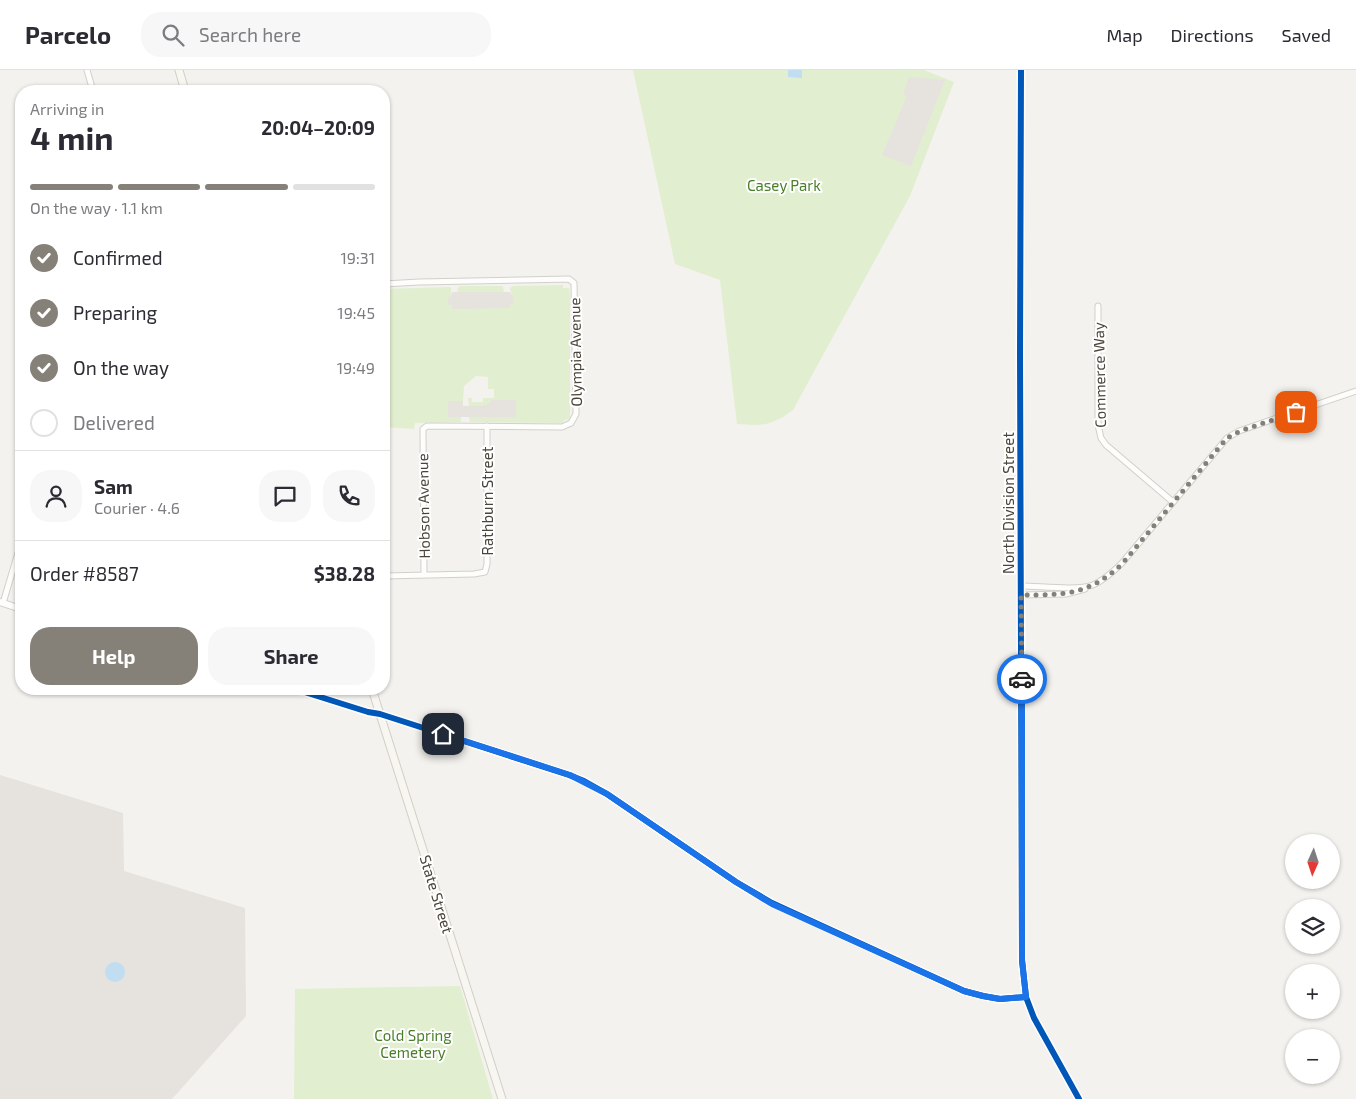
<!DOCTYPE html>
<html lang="en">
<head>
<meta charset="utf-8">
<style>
  :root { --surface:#fff; --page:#f7f7f7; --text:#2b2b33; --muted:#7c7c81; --line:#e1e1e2; --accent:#868178 }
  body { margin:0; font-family:"Exo 2",sans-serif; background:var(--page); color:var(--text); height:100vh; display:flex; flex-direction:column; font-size:19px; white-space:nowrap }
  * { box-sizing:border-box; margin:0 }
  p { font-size:16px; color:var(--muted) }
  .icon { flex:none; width:28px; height:28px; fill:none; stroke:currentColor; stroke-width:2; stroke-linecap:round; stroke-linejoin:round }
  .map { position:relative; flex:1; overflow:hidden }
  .panel { position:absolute; left:15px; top:15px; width:375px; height:610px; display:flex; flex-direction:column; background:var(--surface); border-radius:20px; box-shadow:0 1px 4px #0004 }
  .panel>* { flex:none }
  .needle { width:32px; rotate:183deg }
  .tools { position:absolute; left:1285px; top:764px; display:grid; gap:10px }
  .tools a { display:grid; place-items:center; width:55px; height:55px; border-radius:50%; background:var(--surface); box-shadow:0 1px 4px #0004; font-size:25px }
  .pin { position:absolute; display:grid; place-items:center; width:42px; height:42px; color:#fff; margin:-21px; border-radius:10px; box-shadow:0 2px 8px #0006 }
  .courier { position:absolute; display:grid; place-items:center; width:50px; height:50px; margin:-25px; border:4px solid #1a73e8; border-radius:50%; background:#fff; color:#222; box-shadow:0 1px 6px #0007 }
  .headline em { font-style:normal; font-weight:700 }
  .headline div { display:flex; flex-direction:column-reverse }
  .headline { display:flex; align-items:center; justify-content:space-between; height:85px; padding:0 15px }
  h1 { font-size:32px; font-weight:700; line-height:38px }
  .bar { display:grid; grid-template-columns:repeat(4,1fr); gap:8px 5px; align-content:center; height:60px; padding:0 15px }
  .bar i { height:6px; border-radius:4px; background:var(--line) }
  .bar .on { background:var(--accent) }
  .bar p { grid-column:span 4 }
  .line { display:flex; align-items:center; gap:12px; padding:0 15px; border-top:1px solid var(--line) }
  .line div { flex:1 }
  .round { display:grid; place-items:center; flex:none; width:52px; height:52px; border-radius:20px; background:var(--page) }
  ol { padding:0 15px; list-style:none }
  li { display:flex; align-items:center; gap:15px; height:55px }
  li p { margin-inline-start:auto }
  li .icon { padding:5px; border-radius:50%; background:var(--accent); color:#fff; stroke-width:4 }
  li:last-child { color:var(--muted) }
  li i { width:28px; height:28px; border:2px solid var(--line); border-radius:50% }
  .cta { display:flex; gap:10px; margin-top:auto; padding:10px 15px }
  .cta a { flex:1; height:58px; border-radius:20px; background:var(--accent); color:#fff; font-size:20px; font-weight:700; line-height:58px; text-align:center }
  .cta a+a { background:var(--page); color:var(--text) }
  header { display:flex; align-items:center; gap:30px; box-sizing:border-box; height:70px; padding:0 25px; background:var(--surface); border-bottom:1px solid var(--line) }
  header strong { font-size:24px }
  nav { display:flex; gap:28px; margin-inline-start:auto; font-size:18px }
  .search { width:350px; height:45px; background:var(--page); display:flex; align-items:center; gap:12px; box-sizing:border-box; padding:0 18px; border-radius:20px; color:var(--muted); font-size:19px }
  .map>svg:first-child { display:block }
  .industrial { fill:#e6e2de }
  .green { fill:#e1eecf }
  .parking { fill:#e6e3df }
  .water { fill:#c0ddf1 }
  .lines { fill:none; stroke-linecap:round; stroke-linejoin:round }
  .minor-casing { stroke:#d2d0cb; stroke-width:7 }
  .tertiary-casing { stroke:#d2d0cb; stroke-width:8 }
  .secondary-casing { stroke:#d3cfc5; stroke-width:9 }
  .minor { stroke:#fdfdfc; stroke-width:5 }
  .tertiary { stroke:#fdfdfc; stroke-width:6 }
  .secondary { stroke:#f7f6f1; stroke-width:7 }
  .cycleway-casing { stroke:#fff; stroke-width:9 }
  .cycleway { stroke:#0057b8; stroke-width:6 }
  .done { stroke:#868178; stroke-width:5; stroke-dasharray:0 9 }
  .route { stroke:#1a73e8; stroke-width:6 }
  .labels { text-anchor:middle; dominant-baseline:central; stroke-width:4; stroke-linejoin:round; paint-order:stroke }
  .park-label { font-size:15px; fill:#4a7f2a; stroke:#fff }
  .street-label { font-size:15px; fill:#4b4439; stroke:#fff }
</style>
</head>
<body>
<header>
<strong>Parcelo</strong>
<div class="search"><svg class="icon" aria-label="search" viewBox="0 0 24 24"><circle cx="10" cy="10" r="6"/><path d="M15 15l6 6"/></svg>Search here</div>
<nav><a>Map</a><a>Directions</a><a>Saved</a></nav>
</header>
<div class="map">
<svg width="1356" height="1029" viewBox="0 0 1356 1029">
  <rect width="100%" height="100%" fill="#f4f2ee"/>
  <polygon class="industrial" points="0,705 123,743 124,801 245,838 246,946 172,1029 0,1029"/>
  <g class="green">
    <path d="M633 0H924L954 12 910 126 793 340C772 356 762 356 737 354L720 210 675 194Z"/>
    <polygon points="563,215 563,218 569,218 570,224 570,349 564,350 563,353 470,352 469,347 516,346 487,335 469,336 468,328 472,328 472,332 483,332 483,328 494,328 494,319 488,319 488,307 476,306 464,316 463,331 448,331 448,347 461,347 461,352 415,353 414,359 384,357 384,219 449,217 451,218 451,226 450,227 452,238 510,235 512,226 510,218 513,216"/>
    <polygon points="460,216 501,216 503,217 504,221 503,222 458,222 457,219"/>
    <polygon points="460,916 493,1029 294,1029 295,919"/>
  </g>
  <g class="parking">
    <polygon points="909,7 945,10 911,96 882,85 907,26 903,24"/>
    <polygon points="452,222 510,222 513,227 514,233 510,235 510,238 452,239 452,236 448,234 448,231 447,228 451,226"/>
    <polygon points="492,330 516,330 516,347 448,347 448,331 463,331 463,336 487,335"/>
    <polygon points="0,725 97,755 98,765 0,737"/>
    <polygon points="0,743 98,772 92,778 0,753"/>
  </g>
  <g class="water">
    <polygon points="788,0 802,0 802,8 788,7"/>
    <circle cx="115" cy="902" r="10"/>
  </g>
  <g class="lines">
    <g class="minor-casing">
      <g id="minor">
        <polyline points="87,0 93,21"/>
        <polyline points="384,214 419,212 569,209 574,213 576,344 571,353 562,357 427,356 423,359 424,504"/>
        <polyline points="1098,236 1098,355 1101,368 1106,375 1173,432"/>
        <polyline points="384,506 474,504 485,502 487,494 487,356"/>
        <path d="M1021 516C1040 516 1076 521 1093 515 1104 510 1113 502 1122 493L1227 368 1239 361 1356 321"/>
        <polyline points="1021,525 1066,524 1085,519"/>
        <polyline points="3,533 21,473"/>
      </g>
    </g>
    <g class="tertiary-casing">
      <g id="tertiary">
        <polyline points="1021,0 1020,284 1022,890 1026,927 1034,948 1079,1029"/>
        <polyline points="0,532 21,539"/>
        <polyline points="295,619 368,642 380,644 569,705 584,711 607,724 736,812 772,833 964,921 983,926 1000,929 1026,927"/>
      </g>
    </g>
    <g class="secondary-casing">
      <g id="secondary">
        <polyline points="179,0 185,21"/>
        <polyline points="372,619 502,1029"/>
      </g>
    </g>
    <use href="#minor" class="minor"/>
    <use href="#tertiary" class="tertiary"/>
    <use href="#secondary" class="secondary"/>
    <g class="cycleway-casing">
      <g id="cycleway">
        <polyline points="1021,0 1020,284 1022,890 1026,927 1034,948 1079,1029"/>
        <polyline points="295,619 368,642 380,644 569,705 584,711 607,724 736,812 772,833 964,921 983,926 1000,929 1026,927"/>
      </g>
    </g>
    <use href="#cycleway" class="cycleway"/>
  </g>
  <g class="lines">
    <path class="done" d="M1022 609 1021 525C1064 525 1089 525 1122 494L1227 368 1240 361 1296 342"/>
    <polyline class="route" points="443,664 570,705 607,724 736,812 772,834 964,921 983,926 1000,929 1026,927 1022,890 1022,609"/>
  </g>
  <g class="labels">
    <g class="park-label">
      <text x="784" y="115">Casey Park</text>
      <text x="413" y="965">Cold Spring<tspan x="413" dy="17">Cemetery</tspan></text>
    </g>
    <g class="street-label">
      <text transform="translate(575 282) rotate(-91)">Olympia Avenue</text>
      <text transform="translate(1099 305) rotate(-91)">Commerce Way</text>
      <text transform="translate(487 431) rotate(-90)">Rathburn Street</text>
      <text transform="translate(1008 433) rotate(-90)">North Division Street</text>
      <text transform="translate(423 436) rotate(-91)">Hobson Avenue</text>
      <text transform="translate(437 824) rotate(73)">State Street</text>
    </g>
  </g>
</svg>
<div class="tools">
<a><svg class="needle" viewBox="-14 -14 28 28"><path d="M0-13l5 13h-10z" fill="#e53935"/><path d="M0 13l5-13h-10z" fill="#7c7c81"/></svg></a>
<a><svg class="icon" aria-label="layers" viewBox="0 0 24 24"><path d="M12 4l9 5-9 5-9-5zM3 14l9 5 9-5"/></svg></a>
<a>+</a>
<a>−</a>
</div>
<div class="pin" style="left:1296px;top:342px;background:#ea580c"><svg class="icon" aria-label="bag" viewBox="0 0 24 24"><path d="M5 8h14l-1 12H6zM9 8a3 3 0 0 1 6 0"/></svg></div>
<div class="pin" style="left:443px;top:664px;background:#1f2937"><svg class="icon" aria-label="home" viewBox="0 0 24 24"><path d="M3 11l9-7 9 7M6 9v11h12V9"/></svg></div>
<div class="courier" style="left:1022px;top:609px"><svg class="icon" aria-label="car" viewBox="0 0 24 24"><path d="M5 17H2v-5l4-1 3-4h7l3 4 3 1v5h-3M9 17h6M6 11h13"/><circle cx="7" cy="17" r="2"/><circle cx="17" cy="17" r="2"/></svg></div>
<section class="panel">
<div class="headline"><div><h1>4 min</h1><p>Arriving in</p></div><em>20:04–20:09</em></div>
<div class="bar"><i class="on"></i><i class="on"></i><i class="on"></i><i></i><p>On the way · 1.1 km</p></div>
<ol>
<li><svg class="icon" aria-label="check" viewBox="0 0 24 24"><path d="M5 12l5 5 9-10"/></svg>Confirmed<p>19:31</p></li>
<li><svg class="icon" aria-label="check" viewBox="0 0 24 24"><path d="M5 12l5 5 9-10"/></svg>Preparing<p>19:45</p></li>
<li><svg class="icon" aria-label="check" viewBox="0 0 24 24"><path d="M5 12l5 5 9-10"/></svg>On the way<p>19:49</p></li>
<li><i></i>Delivered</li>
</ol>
<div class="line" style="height:90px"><a class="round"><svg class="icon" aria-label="person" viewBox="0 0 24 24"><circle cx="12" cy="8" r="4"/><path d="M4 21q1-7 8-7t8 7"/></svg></a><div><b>Sam</b><p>Courier · 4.6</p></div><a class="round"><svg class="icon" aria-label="chat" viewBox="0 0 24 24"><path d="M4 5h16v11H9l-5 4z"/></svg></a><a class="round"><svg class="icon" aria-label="phone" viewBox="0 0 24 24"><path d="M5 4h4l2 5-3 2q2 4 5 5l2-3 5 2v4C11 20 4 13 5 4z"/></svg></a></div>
<div class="line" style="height:65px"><div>Order #8587</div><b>$38.28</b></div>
<div class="cta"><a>Help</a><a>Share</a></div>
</section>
</div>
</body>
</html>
